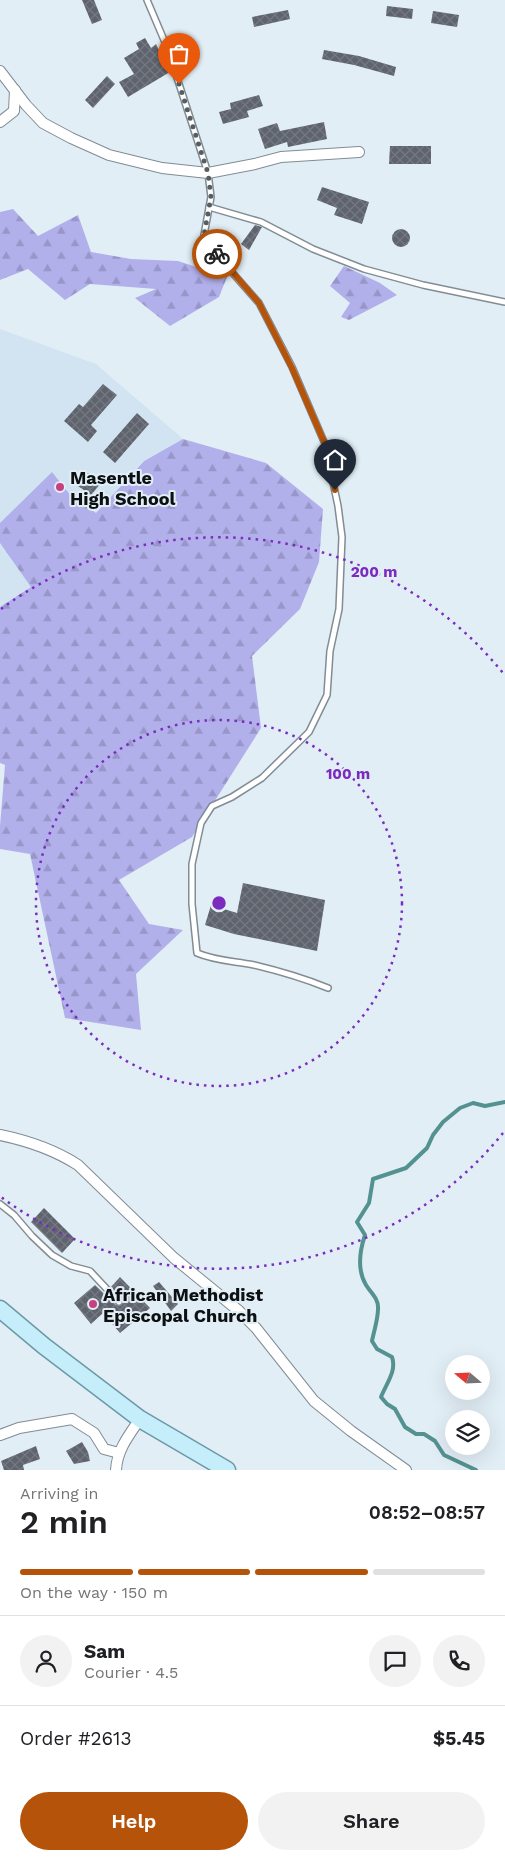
<!DOCTYPE html>
<html lang="en">
<head>
<meta charset="utf-8">
<style>
  :root { --surface:#fff; --page:#f2f2f2; --text:#202124; --muted:#757577; --line:#e0e0e0; --accent:#b45309 }
  body { margin:0; font-family:"Work Sans",sans-serif; background:var(--page); color:var(--text); height:100vh; display:flex; flex-direction:column; font-size:19px; white-space:nowrap }
  * { box-sizing:border-box; margin:0 }
  p { font-size:16px; color:var(--muted) }
  .icon { flex:none; width:28px; height:28px; fill:none; stroke:currentColor; stroke-width:2; stroke-linecap:round; stroke-linejoin:round }
  .map { position:relative; height:1470px; overflow:hidden }
  .panel { display:flex; flex-direction:column; background:var(--surface); flex:1 }
  .panel>* { flex:none }
  .needle { width:32px; rotate:289deg }
  .buttons { position:absolute; left:445px; top:1355px; display:grid; gap:10px }
  .buttons a { display:grid; place-items:center; width:45px; height:45px; border-radius:50%; background:var(--surface); box-shadow:0 5px 20px #0002; font-size:25px }
  .pin { position:absolute; display:grid; place-items:center; width:42px; height:42px; color:#fff; margin:-51px -21px; border-radius:50% 50% 50% 0; rotate:-45deg; box-shadow:0 0 5px #0007 }
  .pin .icon { rotate:45deg }
  .courier { position:absolute; display:grid; place-items:center; width:50px; height:50px; margin:-25px; border:4px solid #b45309; border-radius:50%; background:#fff; color:#222; box-shadow:0 1px 6px #0007 }
  .overview em { font-style:normal; font-weight:600 }
  .overview div { display:flex; flex-direction:column-reverse }
  .overview { display:flex; align-items:center; justify-content:space-between; height:85px; padding:0 20px }
  h1 { font-size:32px; font-weight:600; line-height:38px }
  .bar { display:grid; grid-template-columns:repeat(4,1fr); gap:8px 5px; align-content:center; height:60px; padding:0 20px }
  .bar i { height:6px; border-radius:4px; background:var(--line) }
  .bar .selected { background:var(--accent) }
  .bar p { grid-column:span 4 }
  .line { display:flex; align-items:center; gap:12px; padding:0 20px; border-top:1px solid var(--line) }
  .line div { flex:1 }
  .round { display:grid; place-items:center; flex:none; width:52px; height:52px; border-radius:26px; background:var(--page) }
  .cta { display:flex; gap:10px; margin-top:auto; padding:10px 20px }
  .cta a { flex:1; height:58px; border-radius:30px; background:var(--accent); color:#fff; font-size:20px; font-weight:600; line-height:58px; text-align:center }
  .cta a+a { background:var(--page); color:var(--text) }
  .map>svg:first-child { display:block }
  .built { fill:#d2e4f2 }
  .forest { fill:url(#forest-firs) }
  .lines { fill:none; stroke-linecap:round; stroke-linejoin:round }
  .stream { stroke:#549291; stroke-width:4 }
  .building { fill:url(#building-cross-hatch) }
  .lane-casing { stroke:#818c94; stroke-width:8 }
  .street-casing { stroke:#818c94; stroke-width:12 }
  .primary-casing { stroke:#6c99a7; stroke-width:19 }
  .lane { stroke:#fff; stroke-width:5 }
  .street { stroke:#fff; stroke-width:10 }
  .primary { stroke:#c5eefa; stroke-width:16 }
  .done { stroke:#575e62; stroke-width:5; stroke-dasharray:0 9 }
  .route { stroke:#b45309; stroke-width:6 }
  .ring { fill:none; stroke:#7b2cbf; stroke-width:2.5; stroke-dasharray:2.5 5 }
  .poi-dot { fill:#c74180; stroke:#e2eef6; stroke-width:2 }
  .labels { text-anchor:middle; dominant-baseline:central; stroke-width:4; stroke-linejoin:round; paint-order:stroke }
  .poi-label { font-size:18px; font-weight:bold; fill:#0c1013; stroke:#e2eef6; text-anchor:start }
  .centre { fill:#7b2cbf; stroke:#e2eef6; stroke-width:2.5 }
  .ring-label { font-size:15px; text-anchor:middle; font-weight:bold; fill:#7b2cbf; stroke:#e2eef6; stroke-width:4; stroke-linejoin:round; paint-order:stroke }
</style>
</head>
<body>
<div class="map">
<svg width="505" height="1470" viewBox="0 0 505 1470">
  <defs>
    <pattern id="forest-firs" width="22" height="20" patternUnits="userSpaceOnUse" patternTransform="scale(1.25)"><rect width="22" height="20" fill="#b2b0eb"/><path d="M5 1l3.5 6h-7zM16 11l3.5 6h-7z" fill="#9896c9"/></pattern>
    <pattern id="building-cross-hatch" width="8" height="8" patternUnits="userSpaceOnUse" patternTransform="scale(1.25)"><rect width="8" height="8" fill="#5e636d"/><path d="M0 0l8 8M0 8l8-8" fill="none" stroke="#747880"/></pattern>
  </defs>
  <rect width="100%" height="100%" fill="#e2eef6"/>
  <polygon class="built" points="0,329 96,364 183,439 143,461 31,587 0,607"/>
  <g class="forest">
    <polygon points="13,209 38,236 78,215 91,252 131,259 178,261 227,277 219,297 170,326 135,298 156,289 90,284 65,300 28,269 0,280 0,212"/>
    <polygon points="344,266 380,283 397,295 349,320 341,317 350,303 330,286"/>
    <polygon points="183,439 266,463 323,509 319,562 300,609 252,656 261,728 192,837 119,880 149,924 183,930 136,974 141,1030 65,1018 30,854 0,849 0,826 5,765 0,763 0,607 31,587 0,543 0,523 52,472 71,496 96,513 144,461"/>
  </g>
  <g class="lines">
    <path class="stream" d="M476 1470 444 1455 435 1441 424 1434H416L405 1427 395 1409 387 1404 381 1397C386 1384 397 1371 392 1357L377 1349 372 1341C374 1331 378 1319 378 1309 379 1299 371 1293 366 1285 357 1270 360 1250 365 1235L357 1222 369 1203 373 1179 406 1168 427 1148 433 1135 443 1122 460 1108 473 1103 485 1106 505 1102"/>
  </g>
  <g class="building">
    <polygon points="82,0 94,0 102,20 92,24"/>
    <polygon points="387,6 413,9 412,19 386,16"/>
    <polygon points="288,10 290,19 254,27 252,17"/>
    <polygon points="433,11 459,15 457,27 431,23"/>
    <polygon points="145,38 151,48 156,44 170,72 128,97 119,82 134,74 124,58 139,49 136,43"/>
    <polygon points="324,50 359,56 396,67 394,76 354,65 322,59"/>
    <polygon points="107,76 115,84 93,108 85,100"/>
    <polygon points="259,95 263,106 247,111 249,117 223,124 219,112 231,109 230,103"/>
    <polygon points="324,122 327,139 288,147 287,142 265,149 258,129 277,123 280,131"/>
    <polygon points="390,146 431,146 431,164 389,164"/>
    <polygon points="322,187 369,202 362,224 334,215 337,208 317,200"/>
    <polygon points="255,225 262,227 249,250 241,244"/>
    <circle cx="401" cy="238" r="9"/>
    <polygon points="103,384 117,395 91,425 97,431 88,442 64,421 79,404 83,407"/>
    <polygon points="137,413 149,424 115,463 103,452"/>
    <polygon points="88,473 101,483 91,495 78,486"/>
    <polygon points="243,883 325,900 317,951 234,934 205,925 211,905 237,913"/>
    <polygon points="44,1208 75,1239 62,1253 31,1222"/>
    <polygon points="120,1277 150,1308 120,1333 103,1313 91,1324 74,1303 95,1285 116,1305 122,1305 122,1299 111,1287"/>
    <polygon points="159,1282 178,1304 171,1311 153,1286"/>
    <polygon points="82,1442 88,1452 90,1461 74,1464 66,1451"/>
    <polygon points="36,1446 40,1459 23,1465 24,1470 4,1470 1,1461"/>
  </g>
  <g class="lines">
    <g class="lane-casing">
      <g id="lane">
        <path d="M147 0 167 47 208 173 211 197 204 235 216 254 259 303 292 367 325 444 338 506 342 537 339 609 330 651 327 695 309 732 262 778 232 797 212 806 201 823 192 864V904L197 953C216 961 234 961 254 965 279 971 303 978 328 988"/>
        <polyline points="209,207 261,222 313,249 364,269 423,285 505,302"/>
        <polyline points="0,1204 14,1215 32,1236 52,1255 71,1266 90,1271 119,1302"/>
      </g>
    </g>
    <g class="street-casing">
      <g id="street">
        <polyline points="0,71 26,105 43,123 71,138 109,155 162,168 208,173 255,164 281,157 359,152"/>
        <polyline points="0,122 14,111 15,90"/>
        <path d="M0 1135C29 1141 53 1149 78 1165L174 1258 239 1311 256 1328 314 1401 351 1431 406 1470"/>
        <polyline points="0,1435 19,1428 72,1419 94,1433 104,1449 119,1453"/>
        <path d="M116 1470C117 1450 129 1435 140 1419"/>
      </g>
    </g>
    <g class="primary-casing">
      <polyline id="primary" points="0,1309 44,1346 140,1419 227,1470"/>
    </g>
    <use href="#lane" class="lane"/>
    <use href="#street" class="street"/>
    <use href="#primary" class="primary"/>
  </g>
  <g class="lines">
    <polyline class="done" points="179,84 208,173 211,197 204,235 217,254"/>
    <polyline class="route" points="217,254 259,303 292,368 325,444 335,490"/>
  </g>
  <g class="ring">
    <circle cx="219" cy="903" r="183"/>
    <path d="M503 1133A366 366 0 0 1 1 1197M1 609A366 366 0 0 1 503 673"/>
  </g>
  <g class="poi-dot">
    <circle cx="60" cy="487" r="5"/>
    <circle cx="93" cy="1304" r="5"/>
  </g>
  <g class="labels">
    <g class="poi-label">
      <text x="70" y="477">Masentle<tspan x="70" dy="21">High School</tspan></text>
      <text x="103" y="1294">African Methodist<tspan x="103" dy="21">Episcopal Church</tspan></text>
    </g>
  </g>
  <circle cx="219" cy="903" r="8" class="centre"/>
  <g class="ring-label">
    <text x="374" y="577">200 m</text>
    <text x="348" y="779">100 m</text>
  </g>
</svg>
<div class="buttons">
<a><svg class="needle" viewBox="-14 -14 28 28"><path d="M0-13l5 13h-10z" fill="#e53935"/><path d="M0 13l5-13h-10z" fill="#757577"/></svg></a>
<a><svg class="icon" aria-label="layers" viewBox="0 0 24 24"><path d="M12 4l9 5-9 5-9-5zM3 14l9 5 9-5"/></svg></a>
</div>
<div class="pin" style="left:179px;top:84px;background:#ea580c"><svg class="icon" aria-label="bag" viewBox="0 0 24 24"><path d="M5 8h14l-1 12H6zM9 8a3 3 0 0 1 6 0"/></svg></div>
<div class="pin" style="left:335px;top:490px;background:#1f2937"><svg class="icon" aria-label="home" viewBox="0 0 24 24"><path d="M3 11l9-7 9 7M6 9v11h12V9"/></svg></div>
<div class="courier" style="left:217px;top:254px"><svg class="icon" aria-label="bike" viewBox="0 0 24 24"><circle cx="6" cy="16" r="4"/><circle cx="18" cy="16" r="4"/><path d="M6 16l4-8h5l3 8M10 8l3 8H6M13 5h3"/></svg></div>
</div>
<section class="panel">
<div class="overview"><div><h1>2 min</h1><p>Arriving in</p></div><em>08:52–08:57</em></div>
<div class="bar"><i class="selected"></i><i class="selected"></i><i class="selected"></i><i></i><p>On the way · 150 m</p></div>
<div class="line" style="height:90px"><a class="round"><svg class="icon" aria-label="person" viewBox="0 0 24 24"><circle cx="12" cy="8" r="4"/><path d="M4 21q1-7 8-7t8 7"/></svg></a><div><b>Sam</b><p>Courier · 4.5</p></div><a class="round"><svg class="icon" aria-label="chat" viewBox="0 0 24 24"><path d="M4 5h16v11H9l-5 4z"/></svg></a><a class="round"><svg class="icon" aria-label="phone" viewBox="0 0 24 24"><path d="M5 4h4l2 5-3 2q2 4 5 5l2-3 5 2v4C11 20 4 13 5 4z"/></svg></a></div>
<div class="line" style="height:65px"><div>Order #2613</div><b>$5.45</b></div>
<div class="cta"><a>Help</a><a>Share</a></div>
</section>
</body>
</html>
